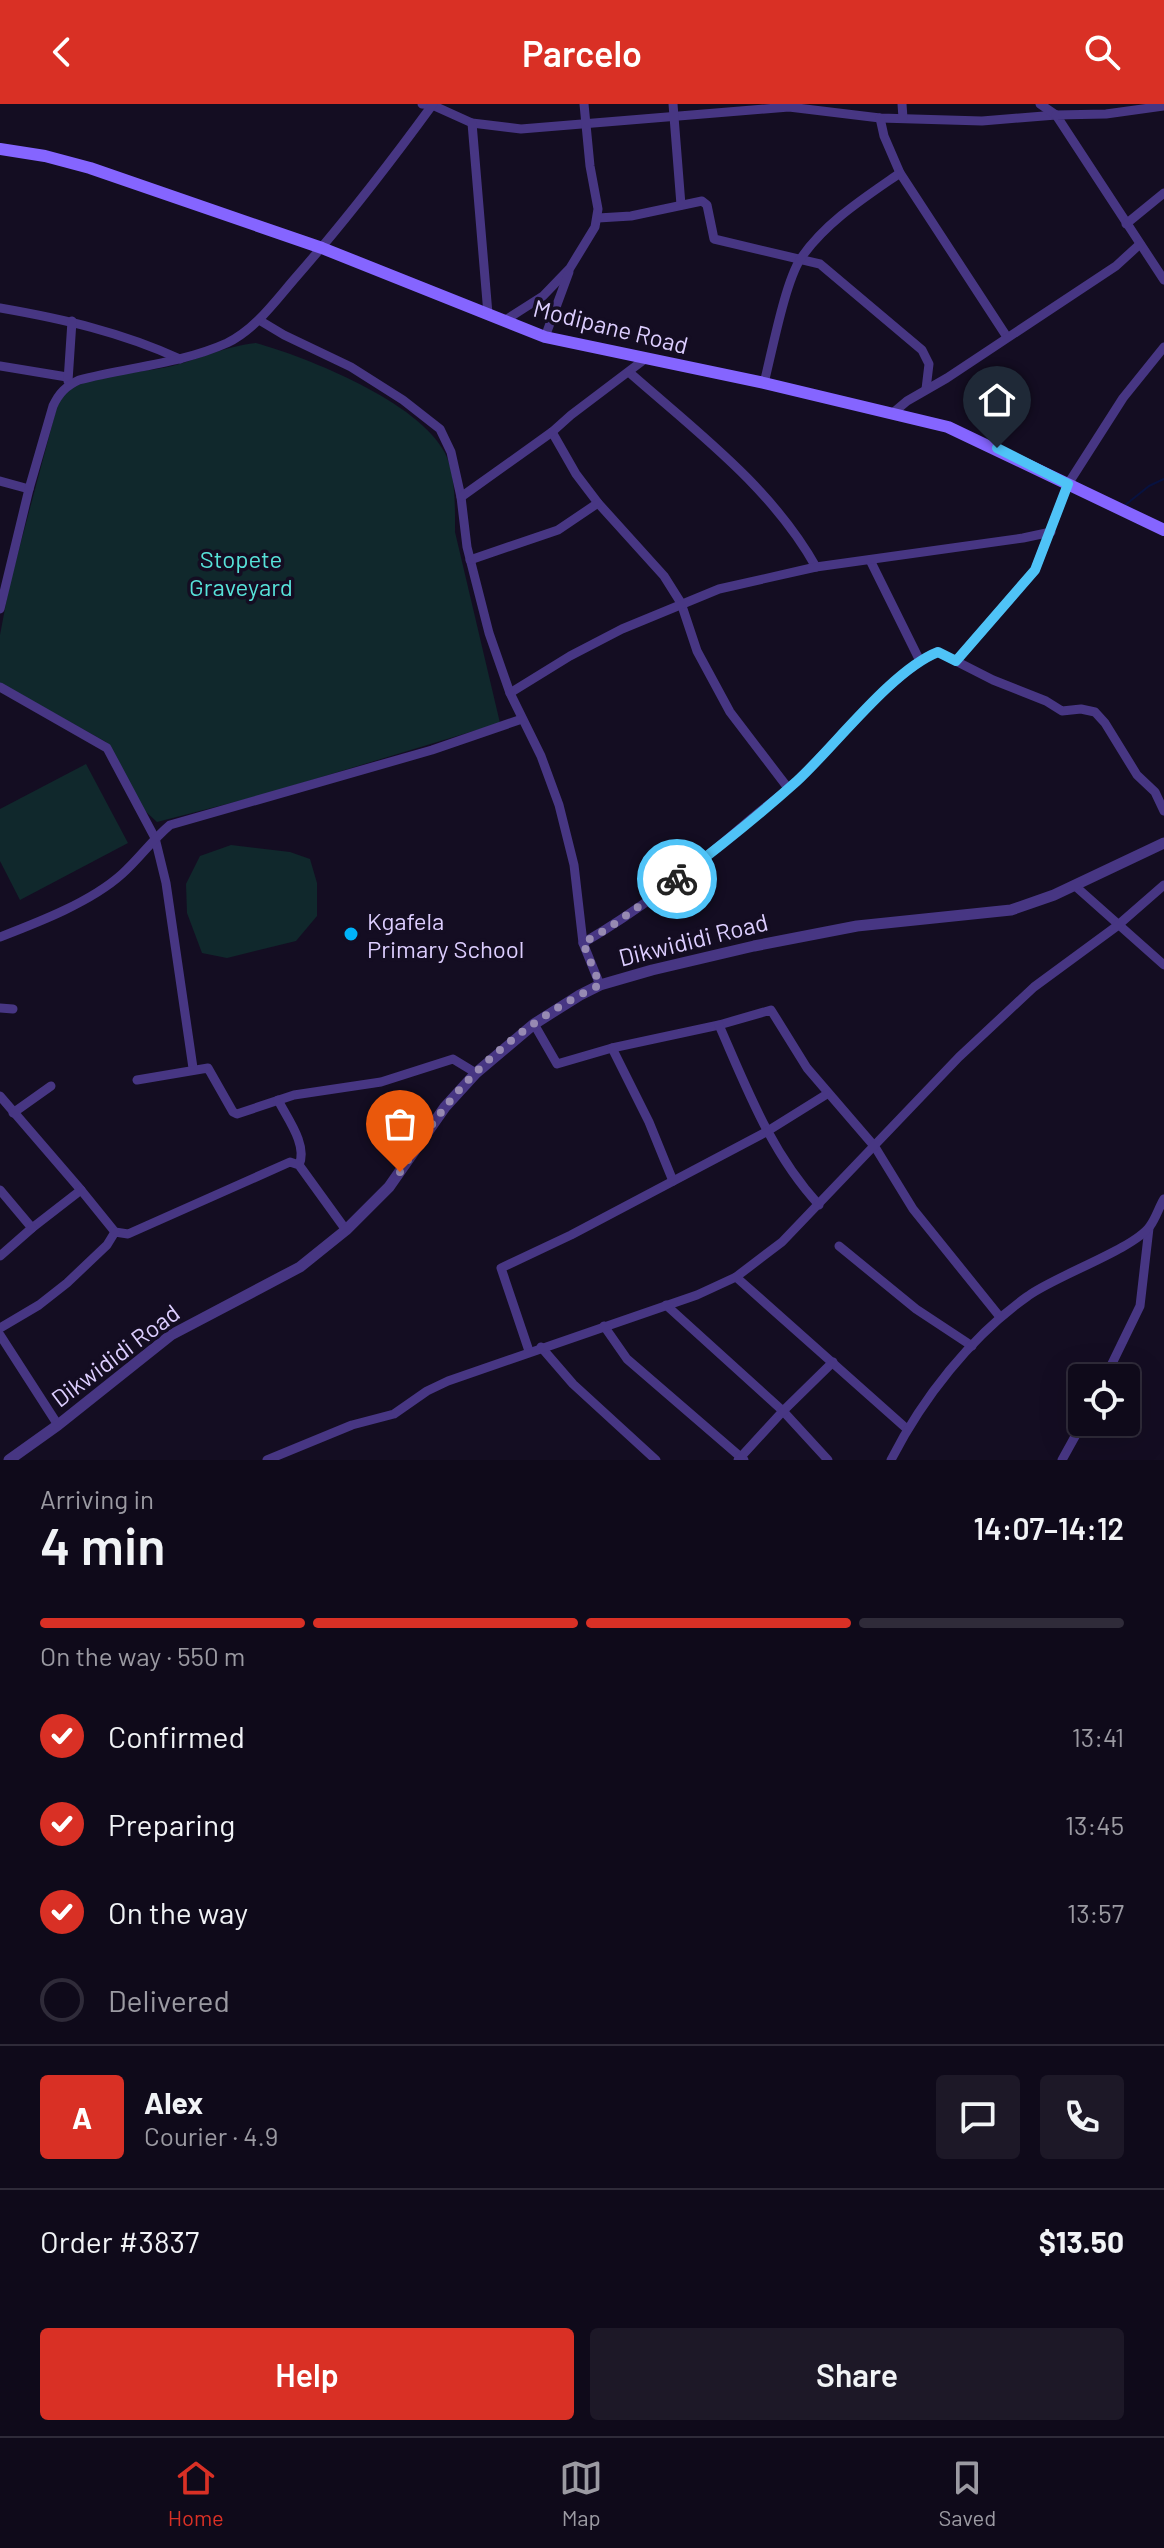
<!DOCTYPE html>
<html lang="en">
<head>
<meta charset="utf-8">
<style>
  :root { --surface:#0f0a1a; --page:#1d1827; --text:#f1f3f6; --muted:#9b9aa2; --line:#2f2b39; --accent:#d93025 }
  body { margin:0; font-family:Barlow,sans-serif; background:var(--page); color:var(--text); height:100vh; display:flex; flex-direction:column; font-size:30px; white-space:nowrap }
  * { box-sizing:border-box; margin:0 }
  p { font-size:26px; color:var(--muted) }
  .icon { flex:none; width:44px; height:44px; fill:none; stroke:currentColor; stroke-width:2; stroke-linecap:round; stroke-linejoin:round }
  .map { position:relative; height:1356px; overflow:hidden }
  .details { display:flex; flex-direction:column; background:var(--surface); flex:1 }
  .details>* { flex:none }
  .buttons { position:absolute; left:1068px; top:1260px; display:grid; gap:16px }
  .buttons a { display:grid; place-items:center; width:72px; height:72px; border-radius:8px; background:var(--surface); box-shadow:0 8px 32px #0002,0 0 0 2px var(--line); font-size:40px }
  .pin { position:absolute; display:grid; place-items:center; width:68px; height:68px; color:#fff; margin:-82px -34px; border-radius:50% 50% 50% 0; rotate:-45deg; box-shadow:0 0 8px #0007 }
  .pin .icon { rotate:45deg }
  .courier { position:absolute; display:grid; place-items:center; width:80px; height:80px; margin:-40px; border:6px solid #4fc3f7; border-radius:50%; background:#fff; color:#222; box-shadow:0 2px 10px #0007 }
  .summary em { font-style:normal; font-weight:600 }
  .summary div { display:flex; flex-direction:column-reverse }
  .summary { display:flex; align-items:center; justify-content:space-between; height:136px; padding:0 40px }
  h1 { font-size:52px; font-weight:600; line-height:60px }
  .bar { display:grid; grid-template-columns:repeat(4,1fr); gap:12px 8px; align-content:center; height:96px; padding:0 40px }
  .bar i { height:10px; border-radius:6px; background:var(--line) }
  .bar .on { background:var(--accent) }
  .bar p { grid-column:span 4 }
  .line { display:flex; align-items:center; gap:20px; padding:0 40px; border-top:2px solid var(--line) }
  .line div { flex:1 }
  .round { display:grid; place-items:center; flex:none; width:84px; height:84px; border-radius:8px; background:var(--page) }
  ol { padding:0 40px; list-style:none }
  li { display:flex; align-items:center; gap:24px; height:88px }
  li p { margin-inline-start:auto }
  li .icon { padding:8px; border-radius:50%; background:var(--accent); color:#fff; stroke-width:4 }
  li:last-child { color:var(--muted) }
  li i { width:44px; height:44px; border:4px solid var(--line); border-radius:50% }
  .action { display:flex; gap:16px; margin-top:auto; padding:16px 40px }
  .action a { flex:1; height:92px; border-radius:8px; background:var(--accent); color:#fff; font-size:32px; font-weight:600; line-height:92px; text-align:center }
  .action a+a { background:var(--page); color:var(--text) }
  header { display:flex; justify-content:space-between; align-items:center; height:104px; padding:0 40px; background:var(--accent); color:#fff; font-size:36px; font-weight:600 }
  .tabs { display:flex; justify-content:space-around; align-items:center; height:112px; border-top:2px solid var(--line); background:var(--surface); font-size:22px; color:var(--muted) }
  .tabs a { display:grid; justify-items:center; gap:4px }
  .tabs .on { color:var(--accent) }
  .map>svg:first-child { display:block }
  .green { fill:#10282c }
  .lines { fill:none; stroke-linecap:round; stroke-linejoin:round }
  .stream { stroke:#081240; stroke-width:2 }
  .minor { stroke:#473683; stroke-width:9 }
  .tertiary { stroke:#473683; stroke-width:11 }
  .secondary { stroke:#8565ff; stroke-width:12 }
  .done { stroke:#978ab2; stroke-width:8; stroke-dasharray:0 14.4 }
  .route { stroke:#4fc3f7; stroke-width:10 }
  .poi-dot { fill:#00b3f9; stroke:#140d22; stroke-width:3 }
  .labels { text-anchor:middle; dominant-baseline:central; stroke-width:7; stroke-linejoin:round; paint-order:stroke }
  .street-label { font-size:24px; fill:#ddceff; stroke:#140d22 }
  .park-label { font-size:24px; fill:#57e2d9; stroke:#140d22 }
  .poi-label { font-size:24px; fill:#ddceff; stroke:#140d22; text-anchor:start }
</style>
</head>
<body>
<header><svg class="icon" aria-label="back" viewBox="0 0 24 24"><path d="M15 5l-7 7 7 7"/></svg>Parcelo<svg class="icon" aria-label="search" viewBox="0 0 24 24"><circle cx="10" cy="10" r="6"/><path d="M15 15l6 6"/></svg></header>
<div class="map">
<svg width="1164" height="1356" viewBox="0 0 1164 1356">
  <rect width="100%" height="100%" fill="#140d22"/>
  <g class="green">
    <path d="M256 239C309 254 419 298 445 349 456 371 455 403 455 428L500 619 262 691 157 718 144 706 106 638 0 579V531L9 483 59 295C85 267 137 271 172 262 203 254 222 243 256 239Z"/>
    <polygon points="86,660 128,739 20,796 0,757 0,705"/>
    <polygon points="231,741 290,748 310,755 317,779 317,812 296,837 227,854 202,849 187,809 186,780 200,752"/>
  </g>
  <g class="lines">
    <polyline class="stream" points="1124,402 1149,382 1164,375"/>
    <g class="minor">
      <polyline points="422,0 432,1 472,19 521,25 789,3 880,14 982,17 1056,11"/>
      <polyline points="673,0 681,101"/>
      <polyline points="902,0 903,14"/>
      <polyline points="1040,0 1056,11"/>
      <polyline points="1164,2 1106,10 1056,11 1164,176"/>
      <polyline points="880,14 884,32 900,69 1007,233"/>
      <polyline points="472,19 488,210"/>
      <polyline points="598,114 631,112 702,97 707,101 714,135 820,160 922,246 929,260 926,285"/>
      <polyline points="1126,120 1164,89"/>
      <path d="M0 204C63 215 121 228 180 255"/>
      <polyline points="259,216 284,231 351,263 403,296 440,325 451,348 461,393 467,443 489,529 510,589 541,652 559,701 574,761 583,839 600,881"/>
      <polyline points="504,217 543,192 570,164 595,123 598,105 590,62 584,0"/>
      <polyline points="545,233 569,168"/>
      <polyline points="0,262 67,273"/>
      <path d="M630 269C697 328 772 384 816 463"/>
      <polyline points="68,277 72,217"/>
      <path d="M764 279C772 248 785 178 801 154 826 118 864 94 900 69"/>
      <polyline points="894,308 907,297 947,274 1116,162 1140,140"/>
      <polyline points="552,328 576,370 598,399 664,472 681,499 697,547 730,608 788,684"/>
      <polyline points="0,377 29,385"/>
      <polyline points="461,393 552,328 571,311 645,255"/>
      <polyline points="470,456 558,426 598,399"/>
      <polyline points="870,456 920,557"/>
      <path d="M0 505 29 385 53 302C59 289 66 282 79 276 128 263 180 260 227 239 256 225 276 196 297 172 345 117 390 59 433 0"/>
      <polyline points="956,557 1035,466 1068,380 1123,294 1164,243"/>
      <polyline points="0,583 107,644 155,734 166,779 193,964"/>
      <polyline points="510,589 570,552 622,525 719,485 816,463 1023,434 1051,428"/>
      <polyline points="1074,781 1164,861"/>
      <path d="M0 833C39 818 91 798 122 770 139 755 152 736 170 721L432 646 522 615"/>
      <path d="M583 839C643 804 698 761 751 715 766 702 783 690 798 676 833 643 896 564 938 548L993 576 1046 597 1062 607 1081 605 1095 608 1105 619 1137 671 1155 688 1164 707"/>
      <polyline points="0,904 13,905"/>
      <polyline points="534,920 557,960 612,944 719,921 771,906 807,964 875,1043 913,1105 1000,1213"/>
      <path d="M719 921C747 985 771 1049 819 1101"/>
      <polyline points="612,944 649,1018 673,1077"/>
      <polyline points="137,976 208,964 233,1008 237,1010 294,991 381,978 453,955 476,969"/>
      <polyline points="0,992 81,1086"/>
      <path d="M278 996C287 1014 308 1041 299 1061"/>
      <polyline points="13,1009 51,982"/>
      <polyline points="0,1086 32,1124 81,1086 115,1128 128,1130 290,1058 299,1061 346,1126"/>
      <polyline points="839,1142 916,1205 972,1242"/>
      <polyline points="0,1152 32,1124"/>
      <polyline points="736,1173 907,1325"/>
      <polyline points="666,1201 783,1307 828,1356"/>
      <polyline points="604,1222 627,1255 744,1356"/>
      <polyline points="0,1224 39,1201 67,1179 107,1141 115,1128"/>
      <polyline points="0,1231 58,1321"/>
      <polyline points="541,1243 573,1280 656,1356"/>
      <polyline points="529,1247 501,1164 571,1131 766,1028 827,990"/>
      <polyline points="1105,1274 1140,1202 1149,1124"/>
      <polyline points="267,1356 352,1321 394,1310 427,1287 448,1277 697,1191 736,1173 782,1138 959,953 1034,883 1117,822 1164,781"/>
      <polyline points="738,1356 783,1307 833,1258"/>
      <path d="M891 1356C922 1295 971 1232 1028 1192 1055 1172 1134 1145 1150 1122 1156 1114 1159 1103 1164 1095"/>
      <polyline points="1062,1356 1083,1318"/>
    </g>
    <polyline class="tertiary" points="9,1356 58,1321 171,1231 300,1163 346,1126 389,1083 445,1003 476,969 534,920 580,891 600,881 652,866 754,842 857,822 1011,806 1054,791 1164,739"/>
    <polyline class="secondary" points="0,45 45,52 90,64 322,144 545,233 764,279 948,323 1164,426"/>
  </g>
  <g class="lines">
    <path class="done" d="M400 1068C415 1046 429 1023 446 1002 485 952 542 908 600 881L583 839 610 823 677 775"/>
    <path class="route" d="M677 775C718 744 758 712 797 677 835 642 892 566 938 548L956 557 1035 466 1068 380 997 344"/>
  </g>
  <circle class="poi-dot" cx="351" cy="830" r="8"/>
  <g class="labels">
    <g class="street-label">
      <text transform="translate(611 222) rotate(14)">Modipane Road</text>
      <text transform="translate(693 835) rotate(-14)">Dikwididi Road</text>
      <text transform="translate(115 1251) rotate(-37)">Dikwididi Road</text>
    </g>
    <g class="park-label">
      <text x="241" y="454">Stopete<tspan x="241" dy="28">Graveyard</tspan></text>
    </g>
    <g class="poi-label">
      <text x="367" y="816">Kgafela<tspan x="367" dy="28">Primary School</tspan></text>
    </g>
  </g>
</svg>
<div class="buttons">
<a><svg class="icon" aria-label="locate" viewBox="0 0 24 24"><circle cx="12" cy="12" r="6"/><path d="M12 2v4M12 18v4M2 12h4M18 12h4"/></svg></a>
</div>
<div class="pin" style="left:400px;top:1068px;background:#ea580c"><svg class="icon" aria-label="bag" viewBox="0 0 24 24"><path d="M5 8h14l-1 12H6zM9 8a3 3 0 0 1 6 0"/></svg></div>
<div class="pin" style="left:997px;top:344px;background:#1f2937"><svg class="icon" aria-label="home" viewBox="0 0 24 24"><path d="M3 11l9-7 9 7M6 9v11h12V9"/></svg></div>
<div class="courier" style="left:677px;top:775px"><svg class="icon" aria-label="bike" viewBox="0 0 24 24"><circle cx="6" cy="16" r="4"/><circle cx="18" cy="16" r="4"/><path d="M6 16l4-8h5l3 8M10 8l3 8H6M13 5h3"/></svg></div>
</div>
<section class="details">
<div class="summary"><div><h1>4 min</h1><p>Arriving in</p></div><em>14:07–14:12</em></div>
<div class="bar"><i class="on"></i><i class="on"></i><i class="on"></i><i></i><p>On the way · 550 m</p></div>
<ol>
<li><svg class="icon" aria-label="check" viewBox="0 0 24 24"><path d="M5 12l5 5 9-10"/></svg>Confirmed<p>13:41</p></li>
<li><svg class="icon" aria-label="check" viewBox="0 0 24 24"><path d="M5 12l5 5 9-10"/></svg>Preparing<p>13:45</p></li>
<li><svg class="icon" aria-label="check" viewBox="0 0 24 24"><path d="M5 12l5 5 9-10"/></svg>On the way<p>13:57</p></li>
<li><i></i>Delivered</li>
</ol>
<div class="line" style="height:144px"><b class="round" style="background:var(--accent);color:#fff">A</b><div><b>Alex</b><p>Courier · 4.9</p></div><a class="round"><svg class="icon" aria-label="chat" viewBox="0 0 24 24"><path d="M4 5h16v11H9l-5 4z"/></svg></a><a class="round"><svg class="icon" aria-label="phone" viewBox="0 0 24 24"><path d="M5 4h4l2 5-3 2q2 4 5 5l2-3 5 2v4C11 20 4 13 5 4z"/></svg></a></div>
<div class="line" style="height:104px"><div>Order #3837</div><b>$13.50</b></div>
<div class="action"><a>Help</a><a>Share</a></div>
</section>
<nav class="tabs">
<a class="on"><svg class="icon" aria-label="home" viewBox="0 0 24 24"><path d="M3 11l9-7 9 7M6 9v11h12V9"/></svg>Home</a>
<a><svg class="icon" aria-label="map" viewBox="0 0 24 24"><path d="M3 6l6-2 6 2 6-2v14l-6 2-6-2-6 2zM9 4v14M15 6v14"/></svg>Map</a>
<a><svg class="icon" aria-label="saved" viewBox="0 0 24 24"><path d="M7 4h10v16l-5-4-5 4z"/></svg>Saved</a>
</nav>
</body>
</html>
